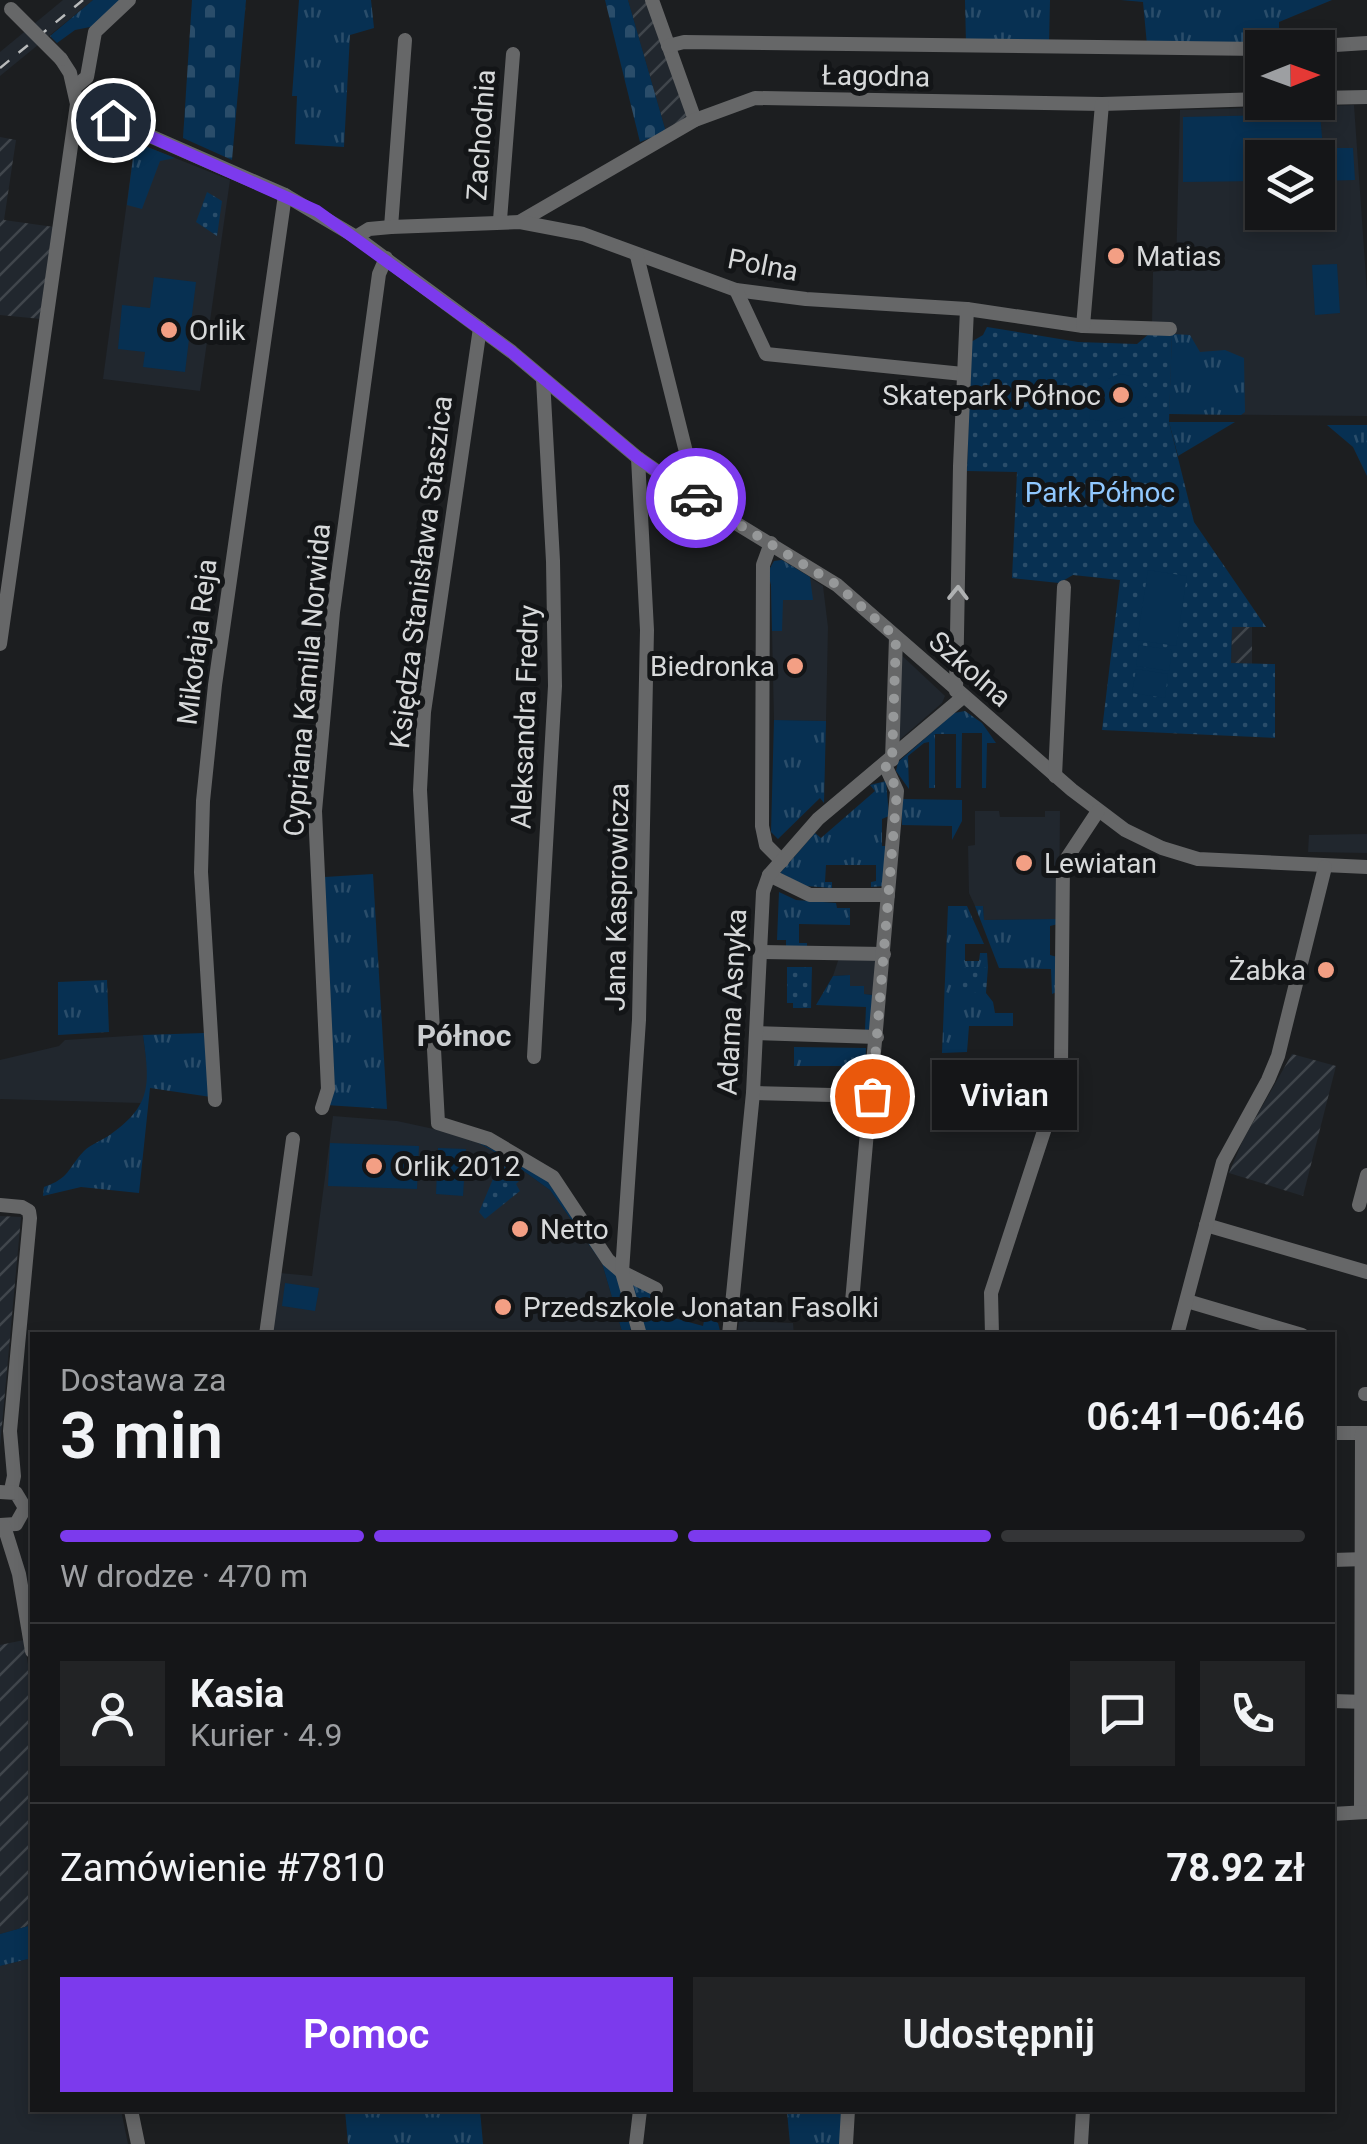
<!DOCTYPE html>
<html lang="pl">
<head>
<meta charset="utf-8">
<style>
  :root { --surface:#151618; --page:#222325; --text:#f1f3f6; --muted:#9d9fa2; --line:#343537; --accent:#7c3aed }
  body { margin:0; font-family:Roboto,sans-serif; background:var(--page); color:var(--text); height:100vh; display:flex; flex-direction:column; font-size:38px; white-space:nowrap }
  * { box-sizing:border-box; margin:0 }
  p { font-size:32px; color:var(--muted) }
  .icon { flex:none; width:55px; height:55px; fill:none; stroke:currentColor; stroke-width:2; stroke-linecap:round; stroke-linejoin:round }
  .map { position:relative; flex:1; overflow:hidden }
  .details { position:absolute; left:30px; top:1332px; width:1305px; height:780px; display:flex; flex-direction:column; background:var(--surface); border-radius:0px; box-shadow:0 5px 15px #0003,0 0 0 2px var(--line) }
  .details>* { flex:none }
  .needle { width:65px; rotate:89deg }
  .fabs { position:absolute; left:1245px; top:30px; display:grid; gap:20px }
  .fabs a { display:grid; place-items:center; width:90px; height:90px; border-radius:0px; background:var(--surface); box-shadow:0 5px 15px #0003,0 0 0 2px var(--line); font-size:50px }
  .pin { position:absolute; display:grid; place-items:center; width:85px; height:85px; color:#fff; margin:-42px; border:5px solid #fff; border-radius:50%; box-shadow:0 2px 10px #0007 }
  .courier { position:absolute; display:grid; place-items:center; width:100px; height:100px; margin:-50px; border:8px solid #7c3aed; border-radius:50%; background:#fff; color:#222; box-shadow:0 2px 12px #0007 }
  .bubble { position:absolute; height:70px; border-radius:0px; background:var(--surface); box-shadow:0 5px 15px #0003,0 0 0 2px var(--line); font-size:32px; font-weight:600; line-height:70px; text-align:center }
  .head em { font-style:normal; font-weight:600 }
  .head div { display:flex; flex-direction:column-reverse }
  .head { display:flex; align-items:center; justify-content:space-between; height:170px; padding:0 30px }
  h1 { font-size:65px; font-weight:600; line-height:75px }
  .bar { display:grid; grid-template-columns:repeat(4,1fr); gap:15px 10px; align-content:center; height:120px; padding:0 30px }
  .bar i { height:12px; border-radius:8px; background:var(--line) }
  .bar .current { background:var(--accent) }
  .bar p { grid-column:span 4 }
  .line { display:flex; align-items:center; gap:25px; padding:0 30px; border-top:2px solid var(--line) }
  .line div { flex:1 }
  .round { display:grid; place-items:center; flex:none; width:105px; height:105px; border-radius:0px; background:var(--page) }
  .action { display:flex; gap:20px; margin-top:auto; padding:20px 30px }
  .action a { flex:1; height:115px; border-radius:0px; background:var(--accent); color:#fff; font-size:40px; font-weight:600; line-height:115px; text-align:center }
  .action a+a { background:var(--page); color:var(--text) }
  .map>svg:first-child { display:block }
  .built { fill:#21272e; fill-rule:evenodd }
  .industrial { fill:url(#industrial-furrows) }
  .grass { fill:url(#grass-tufts) }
  .cemetery { fill:url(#cemetery-stones) }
  .park { fill:url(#park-dots) }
  .garden { fill:#073052 }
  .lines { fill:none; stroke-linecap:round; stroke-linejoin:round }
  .minor { stroke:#666768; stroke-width:14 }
  .rail { stroke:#b8babb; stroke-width:2.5; stroke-dasharray:12 12; stroke-linecap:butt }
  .minor-bridge { stroke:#666768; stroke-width:14 }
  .oneway { stroke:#afb1b2 }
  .done { stroke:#969899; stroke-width:10; stroke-dasharray:0 18 }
  .route { stroke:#7c3aed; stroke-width:12 }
  .poi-dot { fill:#f39f84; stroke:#131517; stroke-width:4 }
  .labels { text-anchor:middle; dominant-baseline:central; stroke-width:10; stroke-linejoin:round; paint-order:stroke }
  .street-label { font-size:28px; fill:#d7d9da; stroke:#131517 }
  .poi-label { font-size:28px; fill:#d7d9da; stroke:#131517; text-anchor:start }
  .park-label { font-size:28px; fill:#90c8ff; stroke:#131517 }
  .neighbourhood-label { font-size:30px; font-weight:bold; fill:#cacdd0; stroke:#131517 }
</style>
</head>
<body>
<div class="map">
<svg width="1367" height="2144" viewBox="0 0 1367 2144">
  <defs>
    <pattern id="industrial-furrows" width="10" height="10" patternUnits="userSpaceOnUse" patternTransform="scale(2.5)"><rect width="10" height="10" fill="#21272e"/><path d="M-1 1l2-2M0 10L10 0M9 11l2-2" fill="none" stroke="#40464c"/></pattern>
    <pattern id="grass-tufts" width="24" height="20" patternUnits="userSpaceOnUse" patternTransform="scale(2.5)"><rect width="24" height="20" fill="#073052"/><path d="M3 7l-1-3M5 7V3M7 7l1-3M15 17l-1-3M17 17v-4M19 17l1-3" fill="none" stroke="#2a4d6a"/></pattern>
    <pattern id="cemetery-stones" width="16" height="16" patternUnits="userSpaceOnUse" patternTransform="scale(2.5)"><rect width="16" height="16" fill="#073052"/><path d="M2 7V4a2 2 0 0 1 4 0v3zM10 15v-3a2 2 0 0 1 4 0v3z" fill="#2a4d6a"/></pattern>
    <pattern id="park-dots" width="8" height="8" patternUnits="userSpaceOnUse" patternTransform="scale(2.5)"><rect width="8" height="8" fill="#073052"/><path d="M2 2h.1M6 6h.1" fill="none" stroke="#2a4d6a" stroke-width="1.8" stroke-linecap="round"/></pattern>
  </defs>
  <rect width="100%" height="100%" fill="#1c1e20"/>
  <g class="built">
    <polygon points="63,0 93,0 0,76 0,52"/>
    <path d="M1354 105 1367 292V416L1168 414 1152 323 1153 272 1176 269 1180 110ZM1262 158H1318V212H1262Z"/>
    <polygon points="135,142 230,180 200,391 103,379"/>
    <polygon points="782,560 823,586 828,627 826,721 774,720 771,585 768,572 774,561"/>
    <polygon points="897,651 945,696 942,703 896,743"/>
    <polygon points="975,811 999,811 1000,817 1045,817 1045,811 1060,811 1059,919 984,920 983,906 975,906 969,893 968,846 975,845"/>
    <polygon points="1367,834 1367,853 1308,852 1309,835"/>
    <polygon points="840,955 880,956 877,995 863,994 864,986 849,986 849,975 833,976"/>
    <polygon points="143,1035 150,1088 141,1103 0,1099 0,1060 59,1046 65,1040"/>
    <polygon points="333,1116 397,1121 466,1136 507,1159 550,1190 602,1263 623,1335 272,1335 280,1273 312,1276"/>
    <polygon points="739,1321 793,1323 794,1335 737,1335"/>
    <polygon points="32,1958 32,2110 121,2110 128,2144 0,2144 0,1966"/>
  </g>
  <g class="industrial">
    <polygon points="628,0 649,0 687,115 684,123 666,132"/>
    <polygon points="0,137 16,140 4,220 54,227 41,319 0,315"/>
    <polygon points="1232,627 1252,627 1252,664 1231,663"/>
    <polygon points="1292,1054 1336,1066 1303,1196 1229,1173 1243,1140"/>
    <polygon points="0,1216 21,1217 0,1447"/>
    <polygon points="24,1640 32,1690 32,1925 0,1934 0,1645"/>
  </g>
  <g class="grass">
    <polygon points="93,0 123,0 95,26 75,30 57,43 50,36"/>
    <polygon points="299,0 371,0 374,28 350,35 344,147 295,144 297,96 292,96"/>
    <polygon points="965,0 1050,0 1049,45 966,44"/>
    <polygon points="1121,0 1332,0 1279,22 1279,41 1147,45 1143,2"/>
    <polygon points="135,142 175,158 160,161 142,209 127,205"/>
    <polygon points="1172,334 1190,335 1200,352 1225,350 1244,358 1245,412 1241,415 1169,414"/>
    <polygon points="1169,422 1235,422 1178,456"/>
    <polygon points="1327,425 1367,425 1367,476 1353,447"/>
    <polygon points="782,560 810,577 813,600 783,600 782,631 772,631 771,585 768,572 774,561"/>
    <polygon points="965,711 982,723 996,743 987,743 986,788 982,788 982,733 962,733 961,788 956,788 956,734 935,734 935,788 929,788 929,742 924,743 908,756 909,789 896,771 898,762 954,713"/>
    <polygon points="774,720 826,721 824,803 820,798 778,839 771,832"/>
    <polygon points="886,781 889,816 882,819 882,846 888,846 884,886 871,887 871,882 876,881 876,865 826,865 825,882 832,882 832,888 806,886 780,873 815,833 821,838 875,791 870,785"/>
    <polygon points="902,799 962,800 962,821 952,840 952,826 902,825"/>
    <polygon points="373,874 387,1109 326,1105 325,877"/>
    <polygon points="779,892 796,900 836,903 837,908 850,908 850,925 799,924 799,943 807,943 807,948 786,948 786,940 777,940"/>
    <polygon points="948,906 967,906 984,944 965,944 965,961 979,961 980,953 987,953 988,967 962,967 962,993 986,993 993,1002 995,1013 1013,1013 1013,1026 969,1026 967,1052 942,1053"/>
    <polygon points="975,906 983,906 984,920 1059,919 1058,924 1050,926 1050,955 1057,957 1059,991 1052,994 1051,969 999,968"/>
    <polygon points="850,975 850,986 864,986 864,994 873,995 873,1029 865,1030 866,1007 816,1005 833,976"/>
    <polygon points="107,980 109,1032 58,1035 58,982"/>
    <path d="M205 1033 211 1097 150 1088 139 1193 81 1187 43 1196 44 1187C70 1178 67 1169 84 1151 91 1144 103 1140 111 1134 154 1104 149 1081 143 1035Z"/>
    <polygon points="794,1047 866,1048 865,1078 858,1077 857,1091 841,1091 841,1066 794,1066"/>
    <polygon points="466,1136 542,1174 616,1272 631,1329 623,1335 602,1263 550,1190 507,1159"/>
    <polygon points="635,1283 656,1294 656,1313 703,1326 705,1316 718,1323 721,1335 646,1335 628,1285"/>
    <polygon points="32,1925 32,1958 0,1966 0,1934"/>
    <polygon points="345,2110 480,2110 483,2144 348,2144"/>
    <polygon points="799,2110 845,2110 844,2144 790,2144 787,2112"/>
  </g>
  <g class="cemetery">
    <polygon points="192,0 246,0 232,160 183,138"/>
    <polygon points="605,0 628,0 666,132 640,142"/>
  </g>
  <g class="park">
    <polygon points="207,192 222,201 217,236 196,222"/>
    <polygon points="987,327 1078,342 1137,344 1150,333 1172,334 1169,422 1194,522 1266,627 1232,627 1231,663 1275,664 1275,738 1102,730 1120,580 1073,575 1059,583 1012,578 1017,472 967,471 971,342 983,335"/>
    <polygon points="787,967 812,967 811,1008 793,1008 793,1003 787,1003"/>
    <polygon points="962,967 988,967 986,993 961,993"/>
    <polygon points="501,1160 524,1176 516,1184 520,1191 485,1219 479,1212"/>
  </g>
  <g class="garden">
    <polygon points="1320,114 1323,148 1353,148 1355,180 1318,181 1318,158 1262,158 1262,181 1183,182 1183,117"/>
    <polygon points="1329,185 1333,226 1310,228 1308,213 1318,212 1318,186"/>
    <polygon points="1337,264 1340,313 1315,315 1312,265"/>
    <polygon points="154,277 196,282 185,372 143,367 145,352 118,349 122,305 150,308"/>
    <path d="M1120 374 1131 376 1150 391C1135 415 1119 427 1090 419 1087 398 1100 380 1120 374Z"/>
    <polygon points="1148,570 1187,576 1176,646 1137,640"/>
    <polygon points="1139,645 1172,650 1169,671 1136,666"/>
    <polygon points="1136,669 1168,674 1165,698 1132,693"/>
    <polygon points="330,1143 419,1146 417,1189 328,1186"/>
    <polygon points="438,1148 466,1149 463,1196 436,1194"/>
    <polygon points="285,1283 319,1288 315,1311 282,1306"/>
  </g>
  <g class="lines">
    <g class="minor">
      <polyline points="652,0 695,120"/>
      <polyline points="668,46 684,42 1262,49"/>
      <polyline points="1288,48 1367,43"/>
      <polyline points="75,87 87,77 95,32 129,0"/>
      <polyline points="1318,98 1367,97"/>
      <polyline points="77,104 285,195 356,237 512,352 638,458 698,500 837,585 1072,790 1125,830 1162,848 1198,859 1367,867"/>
      <polyline points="500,220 513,54"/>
      <polyline points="521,221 695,120 755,98 1102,104 1262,99"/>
      <polyline points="391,227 405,40"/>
      <polyline points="356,237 369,229 391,227 520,222 583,234 736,290 806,299 967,309 1083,326 1170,329"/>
      <polyline points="637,256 698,500"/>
      <polyline points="736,290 766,354 963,374"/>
      <polyline points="1083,326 1102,104"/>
      <polyline points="480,328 424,712 420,790 438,1123 489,1139 553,1177 608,1260 622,1272 656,1289"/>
      <polyline points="638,458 647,630 639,1020 622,1272 640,1335"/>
      <polyline points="771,543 763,565 762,826 766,845 782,861"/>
      <polyline points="0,644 77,104 70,73 61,59"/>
      <polyline points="956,691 960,466 967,309"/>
      <polyline points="892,760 896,637"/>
      <polyline points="1055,776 1064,587"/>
      <polyline points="769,875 810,895 888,895"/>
      <polyline points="760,952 884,954"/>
      <polyline points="757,1033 877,1037"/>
      <polyline points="534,1057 555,686 553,561 543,379"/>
      <polyline points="753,1093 872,1096"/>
      <polyline points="215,1100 201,872 203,801 215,685 285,195"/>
      <polyline points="322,1108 328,1089 315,811 333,612 379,274 386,258"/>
      <polyline points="0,1205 22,1207 29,1211 30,1218 10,1431 14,1476 11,1490"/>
      <polyline points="1359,1205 1367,1175"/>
      <polyline points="1206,1225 1367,1272"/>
      <polyline points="1187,1301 1302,1335"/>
      <polyline points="852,1302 897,791 885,765"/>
      <polyline points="266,1335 293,1139"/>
      <polyline points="729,1335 753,1093 763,892 769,875 818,819 963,697"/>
      <polyline points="992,1335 991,1293 1045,1128 1061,1067 1063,864 1098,811"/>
      <polyline points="1177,1335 1223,1162 1268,1080 1278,1056 1325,867"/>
      <polyline points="1365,1394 1367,1394"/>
      <polyline points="1332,1433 1367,1433"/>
      <polyline points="0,1492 16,1493 25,1508 16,1524 0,1525"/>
      <polyline points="4,1526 19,1574 32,1651"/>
      <polyline points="1332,1560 1366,1559"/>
      <polyline points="1332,1701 1367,1702"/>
      <polyline points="1361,1812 1362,1433"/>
      <polyline points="1332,1814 1367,1812"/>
      <polyline points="131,2110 138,2144"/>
      <polyline points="636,2144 640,2110"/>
      <polyline points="846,2144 848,2110"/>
      <polyline points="1081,2144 1083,2110"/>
    </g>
    <polyline class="rail" points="0,68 83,0"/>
    <polyline class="minor-bridge" points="11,9 61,59"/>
  </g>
  <defs><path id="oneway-chevron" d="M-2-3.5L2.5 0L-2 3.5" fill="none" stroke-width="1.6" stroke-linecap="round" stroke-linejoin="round" transform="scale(2.5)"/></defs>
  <use class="oneway" href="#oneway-chevron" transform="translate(958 593) rotate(-89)"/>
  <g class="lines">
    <polyline class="done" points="696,498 837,585 896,637 892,760 885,765 897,790 872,1096"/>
    <polyline class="route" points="113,120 317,211 512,352 638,458 696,498"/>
  </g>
  <g class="poi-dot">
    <circle cx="1116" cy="256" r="10"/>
    <circle cx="169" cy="330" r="10"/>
    <circle cx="1121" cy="395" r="10"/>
    <circle cx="795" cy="666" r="10"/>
    <circle cx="1024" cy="863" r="10"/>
    <circle cx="1326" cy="970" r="10"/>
    <circle cx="374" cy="1166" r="10"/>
    <circle cx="520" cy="1229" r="10"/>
    <circle cx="503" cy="1307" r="10"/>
  </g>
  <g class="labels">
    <g class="street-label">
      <text transform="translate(876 76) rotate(1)">Łagodna</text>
      <text transform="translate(481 135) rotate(-86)">Zachodnia</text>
      <text transform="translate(763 265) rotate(11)">Polna</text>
      <text transform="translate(421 572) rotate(-83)">Księdza Stanisława Staszica</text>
      <text transform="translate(197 642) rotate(-83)">Mikołaja Reja</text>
      <text transform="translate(970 669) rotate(41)">Szkolna</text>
      <text transform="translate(307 680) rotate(-85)">Cypriana Kamila Norwida</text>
      <text transform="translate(525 717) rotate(-88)">Aleksandra Fredry</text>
      <text transform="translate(617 897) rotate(-89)">Jana Kasprowicza</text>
      <text transform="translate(732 1002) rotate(-87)">Adama Asnyka</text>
    </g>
    <g class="poi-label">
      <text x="1136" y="256">Matias</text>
      <text x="189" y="330">Orlik</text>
      <text x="1101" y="395" text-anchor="end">Skatepark Północ</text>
      <text x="775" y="666" text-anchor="end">Biedronka</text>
      <text x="1044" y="863">Lewiatan</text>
      <text x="1306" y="970" text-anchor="end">Żabka</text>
      <text x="394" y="1166">Orlik 2012</text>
      <text x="540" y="1229">Netto</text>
      <text x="523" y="1307">Przedszkole Jonatan Fasolki</text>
    </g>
    <g class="park-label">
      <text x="1100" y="492">Park Północ</text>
    </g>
    <g class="neighbourhood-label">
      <text x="464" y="1035">Północ</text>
    </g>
  </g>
</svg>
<div class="fabs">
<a><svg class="needle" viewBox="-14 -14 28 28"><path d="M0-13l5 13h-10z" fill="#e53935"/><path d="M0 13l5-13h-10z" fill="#9d9fa2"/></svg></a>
<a><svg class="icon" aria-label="layers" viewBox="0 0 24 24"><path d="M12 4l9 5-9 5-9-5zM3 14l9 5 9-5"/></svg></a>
</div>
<div class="pin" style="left:872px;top:1096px;background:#ea580c"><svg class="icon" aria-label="bag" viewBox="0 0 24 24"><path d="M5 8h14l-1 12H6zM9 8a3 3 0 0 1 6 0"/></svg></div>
<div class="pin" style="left:113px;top:120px;background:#1f2937"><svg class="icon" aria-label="home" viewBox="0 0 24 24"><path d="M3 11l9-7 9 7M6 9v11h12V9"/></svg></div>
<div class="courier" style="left:696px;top:498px"><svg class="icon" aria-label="car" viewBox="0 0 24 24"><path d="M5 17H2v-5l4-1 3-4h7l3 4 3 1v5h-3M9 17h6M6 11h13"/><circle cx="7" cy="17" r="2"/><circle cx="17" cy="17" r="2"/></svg></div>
<div class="bubble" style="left:932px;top:1060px;width:145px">Vivian</div>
<section class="details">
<div class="head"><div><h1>3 min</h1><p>Dostawa za</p></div><em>06:41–06:46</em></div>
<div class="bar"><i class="current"></i><i class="current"></i><i class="current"></i><i></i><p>W drodze · 470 m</p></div>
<div class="line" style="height:180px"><a class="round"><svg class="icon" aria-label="person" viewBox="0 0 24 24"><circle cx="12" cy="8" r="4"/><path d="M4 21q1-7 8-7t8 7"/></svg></a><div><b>Kasia</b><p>Kurier · 4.9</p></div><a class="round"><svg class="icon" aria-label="chat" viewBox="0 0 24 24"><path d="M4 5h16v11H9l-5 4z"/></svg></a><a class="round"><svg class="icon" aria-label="phone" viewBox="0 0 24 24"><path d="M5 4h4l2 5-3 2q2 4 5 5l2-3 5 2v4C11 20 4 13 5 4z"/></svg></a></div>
<div class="line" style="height:130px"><div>Zamówienie #7810</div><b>78.92 zł</b></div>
<div class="action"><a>Pomoc</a><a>Udostępnij</a></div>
</section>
</div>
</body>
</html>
